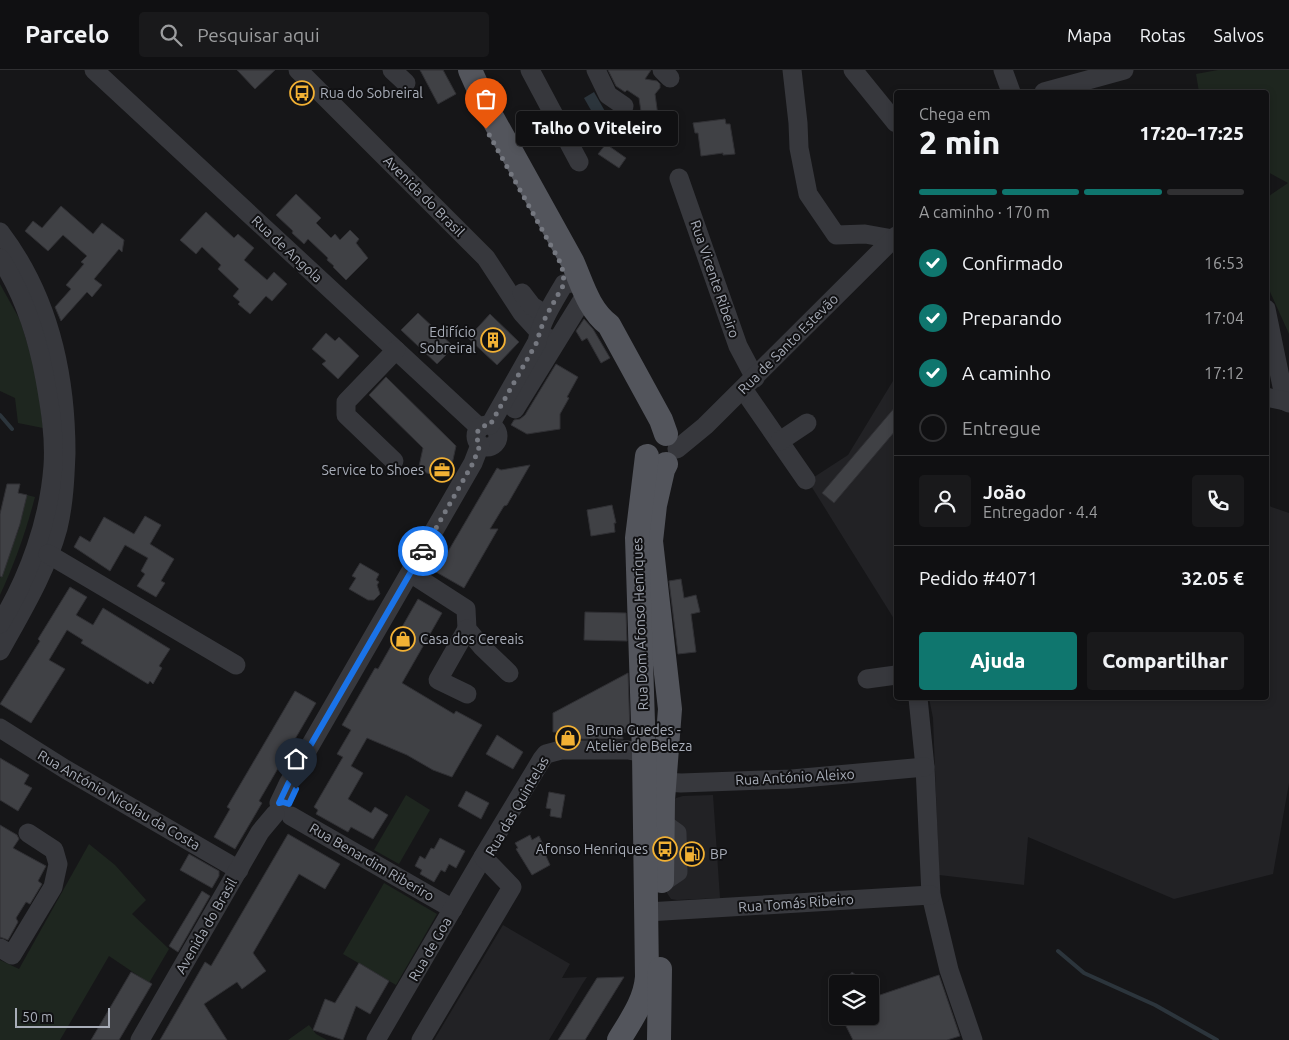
<!DOCTYPE html>
<html lang="pt">
<head>
<meta charset="utf-8">
<style>
  :root { --surface:#101012; --page:#19191b; --text:#f1f3f6; --muted:#9c9d9f; --line:#303032; --accent:#0f766e }
  body { margin:0; font-family:Ubuntu,sans-serif; background:var(--page); color:var(--text); height:100vh; display:flex; flex-direction:column; font-size:19px; white-space:nowrap }
  * { box-sizing:border-box; margin:0 }
  p { font-size:16px; color:var(--muted) }
  .icon { flex:none; width:28px; height:28px; fill:none; stroke:currentColor; stroke-width:2; stroke-linecap:round; stroke-linejoin:round }
  .map { position:relative; flex:1; overflow:hidden }
  .drawer { position:absolute; left:894px; top:20px; width:375px; height:610px; display:flex; flex-direction:column; background:var(--surface); border-radius:5px; box-shadow:0 2px 8px #0003,0 0 0 1px var(--line) }
  .drawer>* { flex:none }
  .tools { position:absolute; left:829px; top:905px; display:grid; gap:10px }
  .tools a { display:grid; place-items:center; width:50px; height:50px; border-radius:5px; background:var(--surface); box-shadow:0 2px 8px #0003,0 0 0 1px var(--line); font-size:25px }
  .scale { position:absolute; left:15px; bottom:12px; width:95px; box-sizing:border-box; padding-left:5px; border:2px solid #a8adb8; border-top:0; font-size:14px; line-height:18px; white-space:nowrap; color:#a8adb8; -webkit-text-stroke:4px #111113; paint-order:stroke }
  .pin { position:absolute; display:grid; place-items:center; width:42px; height:42px; color:#fff; margin:-51px -21px; border-radius:50% 50% 50% 0; rotate:-45deg; box-shadow:0 0 5px #0007 }
  .pin .icon { rotate:45deg }
  .courier { position:absolute; display:grid; place-items:center; width:50px; height:50px; margin:-25px; border:4px solid #1a73e8; border-radius:50%; background:#fff; color:#222; box-shadow:0 1px 6px #0007 }
  .bubble { position:absolute; height:35px; border-radius:5px; background:var(--surface); box-shadow:0 2px 8px #0003,0 0 0 1px var(--line); font-size:16px; font-weight:800; line-height:35px; text-align:center }
  .headline em { font-style:normal; font-weight:800 }
  .headline div { display:flex; flex-direction:column-reverse }
  .headline { display:flex; align-items:center; justify-content:space-between; height:85px; padding:0 25px }
  h1 { font-size:32px; font-weight:800; line-height:38px }
  .bar { display:grid; grid-template-columns:repeat(4,1fr); gap:8px 5px; align-content:center; height:60px; padding:0 25px }
  .bar i { height:6px; border-radius:4px; background:var(--line) }
  .bar .active { background:var(--accent) }
  .bar p { grid-column:span 4 }
  .line { display:flex; align-items:center; gap:12px; padding:0 25px; border-top:1px solid var(--line) }
  .line div { flex:1 }
  .round { display:grid; place-items:center; flex:none; width:52px; height:52px; border-radius:5px; background:var(--page) }
  ol { padding:0 25px; list-style:none }
  li { display:flex; align-items:center; gap:15px; height:55px }
  li p { margin-inline-start:auto }
  li .icon { padding:5px; border-radius:50%; background:var(--accent); color:#fff; stroke-width:4 }
  li:last-child { color:var(--muted) }
  li i { width:28px; height:28px; border:2px solid var(--line); border-radius:50% }
  .cta { display:flex; gap:10px; margin-top:auto; padding:10px 25px }
  .cta a { flex:1; height:58px; border-radius:5px; background:var(--accent); color:#fff; font-size:20px; font-weight:800; line-height:58px; text-align:center }
  .cta a+a { background:var(--page); color:var(--text) }
  header { display:flex; align-items:center; gap:30px; box-sizing:border-box; height:70px; padding:0 25px; background:var(--surface); border-bottom:1px solid var(--line) }
  header strong { font-size:24px }
  nav { display:flex; gap:28px; margin-inline-start:auto; font-size:18px }
  .search { width:350px; height:45px; background:var(--page); display:flex; align-items:center; gap:12px; box-sizing:border-box; padding:0 18px; border-radius:5px; color:var(--muted); font-size:19px }
  .map>svg:first-child { display:block }
  .built { fill:#222225 }
  .green { fill:#1e261f }
  .water { fill:#2c353c }
  .lines { fill:none; stroke-linecap:round; stroke-linejoin:round }
  .stream { stroke:#2c353c; stroke-width:4 }
  .building { fill:#404145; stroke:#303034 }
  .minor { stroke:#37383d; stroke-width:19 }
  .major { stroke:#53555c; stroke-width:24 }
  .done { stroke:#757880; stroke-width:5; stroke-dasharray:0 9 }
  .route { stroke:#1a73e8; stroke-width:6 }
  .labels { text-anchor:middle; dominant-baseline:central; stroke-width:4; stroke-linejoin:round; paint-order:stroke }
  .poi-label { font-size:14px; fill:#a8adb8; stroke:#111113; text-anchor:start }
  .street-label { font-size:14px; fill:#a8adb8; stroke:#111113 }
</style>
</head>
<body>
<header>
<strong>Parcelo</strong>
<div class="search"><svg class="icon" aria-label="search" viewBox="0 0 24 24"><circle cx="10" cy="10" r="6"/><path d="M15 15l6 6"/></svg>Pesquisar aqui</div>
<nav><a>Mapa</a><a>Rotas</a><a>Salvos</a></nav>
</header>
<div class="map">
<svg width="1289" height="970" viewBox="0 0 1289 970">
  <rect width="100%" height="100%" fill="#161618"/>
  <g class="built">
    <polygon points="896,306 896,552 808,411 848,385"/>
    <polygon points="1266,435 1289,443 1289,713 1273,804 1174,829 1028,767 1024,815 939,805 933,648 929,628 1266,628"/>
    <polygon points="713,725 720,828 677,830 671,829 667,823 667,745 671,735 676,728 683,726"/>
    <polygon points="503,855 570,894 562,908 587,907 583,913 549,970 434,970"/>
  </g>
  <g class="green">
    <polygon points="1218,0 1289,0 1289,264 1266,213 1266,128 1288,113 1266,101 1266,22 1199,22 1196,4"/>
    <polygon points="0,214 20,250 36,301 43,358 18,353 15,328 0,321"/>
    <path d="M27 425 35 427C26 461 15 493 0 525V508L19 459Z"/>
    <polygon points="406,725 430,740 399,794 374,780"/>
    <polygon points="89,774 115,795 146,830 132,844 169,879 149,913 109,886 60,970 0,970 0,890 19,899"/>
    <polygon points="384,813 437,844 396,915 343,884"/>
    <polygon points="309,955 316,964 327,970 288,970"/>
  </g>
  <polygon class="water" points="594,22 606,43 596,49 584,28"/>
  <g class="lines">
    <g class="stream">
      <polyline points="0,345 12,359"/>
      <polyline points="1058,881 1084,903 1155,935 1217,970"/>
    </g>
  </g>
  <g class="building">
    <polygon points="237,0 275,0 255,19"/>
    <polygon points="420,0 443,0 456,24 438,34"/>
    <polygon points="608,0 651,0 645,9 657,11 660,14 660,18 655,24 658,46 642,48 639,28 627,20 625,22 616,16"/>
    <polygon points="725,49 726,54 730,54 735,84 723,85 723,83 701,86 698,63 695,63 693,53"/>
    <polygon points="606,74 626,88 619,98 598,84"/>
    <polygon points="296,124 321,148 316,153 331,168 335,164 340,170 350,160 359,169 356,173 368,188 346,210 333,197 334,196 327,190 328,188 308,169 304,174 292,163 293,161 276,145"/>
    <polygon points="61,136 93,164 102,153 124,170 122,182 119,179 94,209 102,215 92,227 87,222 61,251 55,237 71,219 66,215 84,194 81,192 87,186 63,165 48,181 25,161 33,151 42,158"/>
    <polygon points="206,142 234,168 238,164 254,178 244,190 267,210 274,202 287,214 272,231 266,226 250,244 238,234 240,232 233,226 239,219 218,199 221,195 202,177 196,184 180,170"/>
    <polygon points="418,243 454,277 437,294 401,260"/>
    <polygon points="490,244 519,272 497,295 468,268"/>
    <polygon points="584,249 593,259 610,288 601,293 587,268 582,271 576,261"/>
    <polygon points="326,263 335,271 339,267 359,286 338,309 322,294 326,291 312,279"/>
    <polygon points="556,294 578,307 567,327 569,328 560,344 560,359 527,364 511,355 514,350 520,349 525,345"/>
    <polygon points="386,307 456,376 449,408 418,401 423,378 369,325"/>
    <polygon points="896,336 896,360 834,433 822,423"/>
    <polygon points="530,395 507,435 504,436 490,459 498,459 464,518 436,502 497,398 501,400"/>
    <polygon points="7,414 20,414 18,423 27,425 20,454 2,507 0,506 0,444"/>
    <polygon points="612,435 616,453 614,453 615,462 591,466 587,440"/>
    <polygon points="145,446 161,455 150,474 174,489 161,511 165,513 156,527 137,516 145,504 141,501 148,488 125,475 110,501 74,477 80,466 90,472 104,447 134,464"/>
    <polygon points="360,493 379,504 376,510 379,512 377,515 380,524 374,530 368,530 349,519 356,508 352,506"/>
    <polygon points="681,509 684,528 696,525 700,542 691,544 696,582 678,584 669,511"/>
    <polygon points="70,517 87,527 76,545 93,555 103,538 170,579 159,596 162,598 153,614 150,611 148,614 81,573 83,570 67,560 49,590 65,599 31,653 0,634 40,571 38,569"/>
    <polygon points="418,529 442,543 402,613 454,644 456,641 482,655 452,707 433,700 407,685 367,668 351,696 363,703 348,729 371,743 375,737 388,745 373,769 351,757 348,762 316,744 318,740 314,737 343,687 337,684 351,660 342,655 375,598 378,599"/>
    <polygon points="585,542 626,543 627,571 584,570"/>
    <polygon points="628,603 630,662 622,663 623,669 562,669 562,662 553,662 553,643"/>
    <polygon points="295,621 316,633 259,731 262,733 235,779 214,767 230,739 227,737"/>
    <polygon points="497,665 523,682 513,699 486,684"/>
    <polygon points="0,688 29,705 24,714 32,718 18,741 0,730"/>
    <polygon points="466,721 489,733 481,749 458,736"/>
    <polygon points="549,722 565,725 561,748 550,746 551,739 546,738"/>
    <polygon points="0,755 17,765 19,769 13,778 46,796 38,811 42,814 30,834 26,832 16,848 18,852 8,870 0,867"/>
    <polygon points="288,764 340,794 325,819 299,804 253,883 266,901 242,919 237,912 204,934 227,970 160,970 205,892 211,896"/>
    <polygon points="530,765 532,770 539,766 548,785 546,786 550,795 532,805 516,779 518,778 515,773"/>
    <polygon points="440,768 465,781 456,798 449,794 445,802 441,800 434,812 420,804 422,800 415,796 420,786 425,789 431,778 434,779"/>
    <polygon points="189,784 219,801 219,806 212,818 180,800"/>
    <polygon points="202,821 210,826 178,882 169,876"/>
    <polygon points="359,893 389,911 370,944 356,936 343,970 313,960 325,929 335,933"/>
    <polygon points="131,902 152,914 119,970 91,970"/>
    <polygon points="852,902 867,914 843,914"/>
    <polygon points="939,905 960,966 947,970 853,970 841,946 870,946 870,916 880,925"/>
    <polygon points="624,907 585,970 558,970 597,908"/>
  </g>
  <g class="lines">
    <g class="minor">
      <polyline points="94,0 480,358"/>
      <polyline points="298,0 486,188 522,243 543,266 550,269 557,269"/>
      <polyline points="392,0 406,13"/>
      <polyline points="530,0 579,92"/>
      <polyline points="596,0 608,25 624,36"/>
      <polyline points="662,0 670,8"/>
      <polyline points="792,0 798,53 799,78 808,124 836,165 865,164 893,169"/>
      <polyline points="853,0 896,53"/>
      <polyline points="1003,0 1011,22"/>
      <polyline points="1044,22 1124,0"/>
      <polyline points="679,108 738,276 755,308"/>
      <path d="M0 162C48 225 66 304 66 383 65 408 64 433 58 458 46 502 22 541 0 581"/>
      <path d="M0 188C24 225 37 265 45 309 50 337 55 367 53 396 49 450 29 507 0 554"/>
      <polyline points="522,223 532,236 546,245"/>
      <polyline points="1266,239 1285,331"/>
      <polyline points="743,319 806,410"/>
      <polyline points="1266,327 1285,331 1289,333"/>
      <polyline points="515,339 581,232 588,227"/>
      <circle cx="487" cy="366" r="11"/>
      <path d="M490 355 537 272C541 251 553 233 564 214L572 213 582 216"/>
      <polyline points="780,371 807,353"/>
      <polyline points="677,379 705,356 896,166"/>
      <polyline points="394,391 346,345 346,332 396,280"/>
      <polyline points="48,484 236,595"/>
      <polyline points="418,508 466,539 467,559 482,577 509,603"/>
      <polyline points="867,609 896,605"/>
      <polyline points="467,624 438,610 467,559"/>
      <polyline points="918,628 925,697 931,825 949,900 973,970"/>
      <polyline points="0,658 65,699 239,800"/>
      <polyline points="665,712 681,713 792,709 925,697"/>
      <polyline points="279,733 288,714 473,393 480,375"/>
      <polyline points="291,746 453,839"/>
      <polyline points="662,813 678,802 677,763 663,753"/>
      <polyline points="647,842 931,825"/>
      <polyline points="0,878 12,885 53,817 58,794 54,780 28,763"/>
      <polyline points="140,970 260,762 275,744"/>
      <polyline points="376,970 483,787"/>
      <polyline points="421,970 512,817 483,787 542,689 546,684 561,680 628,680 644,683"/>
    </g>
    <g class="major">
      <path d="M470 0 487 38 572 191C582 213 588 239 609 255L661 350 666 364"/>
      <polyline points="662,811 663,730 670,639 651,471 655,435 663,400 666,394"/>
      <path d="M619 970C631 950 645 931 647 907L644 683 637 468 647 386"/>
      <polyline points="659,970 660,899"/>
    </g>
  </g>
  <g class="lines">
    <path class="done" d="M423 481 473 393 480 375C473 365 478 355 490 355L537 272 540 261 546 246 564 214 563 201 559 190 486 59"/>
    <polyline class="route" points="296,719 289,734 283,732 279,733 288,714 423,481"/>
  </g>
  <defs>
    <g id="bus-ring" transform="scale(1.25)"><circle r="9.5" fill="#111113" stroke="#f2b134" stroke-width="1.5"/><path d="M-5-6H5V4H4V6H2V4H-2V6H-4V4H-5ZM-3.5-4V0h7V-4ZM-3.5 1.2v1.5H-2V1.2ZM2 1.2v1.5H3.5V1.2Z" fill="#f2b134"/></g>
    <g id="building-ring" transform="scale(1.25)"><circle r="9.5" fill="#111113" stroke="#f2b134" stroke-width="1.5"/><path d="M-4-6H4V6H1V3H-1V6H-4ZM-2.5-4.3h1.7v1.8h-1.7ZM.8-4.3h1.7v1.8H.8ZM-2.5-1h1.7V.8h-1.7ZM.8-1h1.7V.8H.8Z" fill="#f2b134"/></g>
    <g id="office-ring" transform="scale(1.25)"><circle r="9.5" fill="#111113" stroke="#f2b134" stroke-width="1.5"/><path d="M-6-3h4V-5.5h4V-3h4V5H-6ZM-1-4.5V-3h2v-1.5ZM-6 0V1H6V0Z" fill="#f2b134"/></g>
    <g id="shop-ring" transform="scale(1.25)"><circle r="9.5" fill="#111113" stroke="#f2b134" stroke-width="1.5"/><path d="M-5-2.5h2.3a2.7 3.5 0 0 1 5.4 0H5L5.5 6h-11ZM-1.5-2.5h3a1.5 2.3 0 0 0-3 0Z" fill="#f2b134"/></g>
    <g id="fuel-ring" transform="scale(1.25)"><circle r="9.5" fill="#111113" stroke="#f2b134" stroke-width="1.5"/><path d="M-5.5-6h7V0h2V4h1.3V-2.5L3-4.5l.8-.8L6-3V5H2.5V1h-1V6h-7ZM-4.2-4.7v3.2H.2V-4.7Z" fill="#f2b134"/></g>
  </defs>
  <g fill-rule="evenodd">
    <use href="#bus-ring" x="302" y="23"/>
    <use href="#building-ring" x="493" y="270"/>
    <use href="#office-ring" x="442" y="400"/>
    <use href="#shop-ring" x="403" y="569"/>
    <use href="#shop-ring" x="568" y="668"/>
    <use href="#bus-ring" x="665" y="779"/>
    <use href="#fuel-ring" x="692" y="784"/>
  </g>
  <g class="labels">
    <g class="poi-label">
      <text x="320" y="23">Rua do Sobreiral</text>
      <text x="476" y="262" text-anchor="end">Edifício<tspan x="476" dy="16">Sobreiral</tspan></text>
      <text x="424" y="400" text-anchor="end">Service to Shoes</text>
      <text x="420" y="569">Casa dos Cereais</text>
      <text x="586" y="660">Bruna Guedes -<tspan x="586" dy="16">Atelier de Beleza</tspan></text>
      <text x="648" y="779" text-anchor="end">Afonso Henriques</text>
      <text x="710" y="784">BP</text>
    </g>
    <g class="street-label">
      <text transform="translate(424 126) rotate(45)">Avenida do Brasil</text>
      <text transform="translate(287 179) rotate(43)">Rua de Angola</text>
      <text transform="translate(715 209) rotate(71)">Rua Vicente Ribeiro</text>
      <text transform="translate(788 274) rotate(-45)">Rua de Santo Estevão</text>
      <text transform="translate(640 554) rotate(-92)">Rua Dom Afonso Henriques</text>
      <text transform="translate(795 707) rotate(-3)">Rua António Aleixo</text>
      <text transform="translate(119 730) rotate(30)">Rua António Nicolau da Costa</text>
      <text transform="translate(517 736) rotate(-60)">Rua das Quintelas</text>
      <text transform="translate(372 792) rotate(30)">Rua Benardim Riberiro</text>
      <text transform="translate(796 833) rotate(-4)">Rua Tomás Ribeiro</text>
      <text transform="translate(206 856) rotate(-60)">Avenida do Brasil</text>
      <text transform="translate(430 879) rotate(-60)">Rua de Goa</text>
    </g>
  </g>
</svg>
<div class="tools">
<a><svg class="icon" aria-label="layers" viewBox="0 0 24 24"><path d="M12 4l9 5-9 5-9-5zM3 14l9 5 9-5"/></svg></a>
</div>
<div class="scale">50 m</div>
<div class="pin" style="left:486px;top:59px;background:#ea580c"><svg class="icon" aria-label="bag" viewBox="0 0 24 24"><path d="M5 8h14l-1 12H6zM9 8a3 3 0 0 1 6 0"/></svg></div>
<div class="pin" style="left:296px;top:719px;background:#1f2937"><svg class="icon" aria-label="home" viewBox="0 0 24 24"><path d="M3 11l9-7 9 7M6 9v11h12V9"/></svg></div>
<div class="courier" style="left:423px;top:481px"><svg class="icon" aria-label="car" viewBox="0 0 24 24"><path d="M5 17H2v-5l4-1 3-4h7l3 4 3 1v5h-3M9 17h6M6 11h13"/><circle cx="7" cy="17" r="2"/><circle cx="17" cy="17" r="2"/></svg></div>
<div class="bubble" style="left:516px;top:41px;width:162px">Talho O Viteleiro</div>
<section class="drawer">
<div class="headline"><div><h1>2 min</h1><p>Chega em</p></div><em>17:20–17:25</em></div>
<div class="bar"><i class="active"></i><i class="active"></i><i class="active"></i><i></i><p>A caminho · 170 m</p></div>
<ol>
<li><svg class="icon" aria-label="check" viewBox="0 0 24 24"><path d="M5 12l5 5 9-10"/></svg>Confirmado<p>16:53</p></li>
<li><svg class="icon" aria-label="check" viewBox="0 0 24 24"><path d="M5 12l5 5 9-10"/></svg>Preparando<p>17:04</p></li>
<li><svg class="icon" aria-label="check" viewBox="0 0 24 24"><path d="M5 12l5 5 9-10"/></svg>A caminho<p>17:12</p></li>
<li><i></i>Entregue</li>
</ol>
<div class="line" style="height:90px"><a class="round"><svg class="icon" aria-label="person" viewBox="0 0 24 24"><circle cx="12" cy="8" r="4"/><path d="M4 21q1-7 8-7t8 7"/></svg></a><div><b>João</b><p>Entregador · 4.4</p></div><a class="round"><svg class="icon" aria-label="phone" viewBox="0 0 24 24"><path d="M5 4h4l2 5-3 2q2 4 5 5l2-3 5 2v4C11 20 4 13 5 4z"/></svg></a></div>
<div class="line" style="height:65px"><div>Pedido #4071</div><b>32.05 €</b></div>
<div class="cta"><a>Ajuda</a><a>Compartilhar</a></div>
</section>
</div>
</body>
</html>
